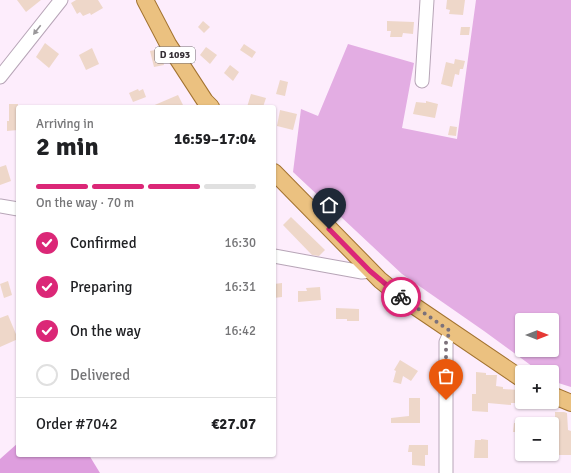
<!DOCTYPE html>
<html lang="en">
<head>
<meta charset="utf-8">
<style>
  :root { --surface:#fff; --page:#f2f2f2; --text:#202124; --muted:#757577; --line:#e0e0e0; --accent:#db2777 }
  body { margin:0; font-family:Signika,sans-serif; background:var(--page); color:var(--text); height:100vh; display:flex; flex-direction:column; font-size:15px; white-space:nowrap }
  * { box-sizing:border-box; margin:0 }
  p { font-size:13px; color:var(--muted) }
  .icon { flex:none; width:22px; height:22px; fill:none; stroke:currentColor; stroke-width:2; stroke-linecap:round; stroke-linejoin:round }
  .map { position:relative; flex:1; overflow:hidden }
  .drawer { position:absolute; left:16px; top:105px; width:260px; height:352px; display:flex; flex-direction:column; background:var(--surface); border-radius:4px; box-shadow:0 1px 3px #0004 }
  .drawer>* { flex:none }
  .needle { width:26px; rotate:90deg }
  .controls { position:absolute; left:515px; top:313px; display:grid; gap:8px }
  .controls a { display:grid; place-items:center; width:44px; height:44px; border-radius:4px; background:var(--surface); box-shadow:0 1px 3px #0004; font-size:20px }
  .pin { position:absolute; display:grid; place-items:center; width:34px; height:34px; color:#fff; margin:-41px -17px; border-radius:50% 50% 50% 0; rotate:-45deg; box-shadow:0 0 4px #0007 }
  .pin .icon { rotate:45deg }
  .courier { position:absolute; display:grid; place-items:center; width:40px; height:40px; margin:-20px; border:3px solid #db2777; border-radius:50%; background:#fff; color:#222; box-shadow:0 1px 5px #0007 }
  .summary em { font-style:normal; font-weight:700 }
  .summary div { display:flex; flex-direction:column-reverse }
  .summary { display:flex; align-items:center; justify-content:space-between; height:68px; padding:0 20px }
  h1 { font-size:26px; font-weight:700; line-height:30px }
  .bar { display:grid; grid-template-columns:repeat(4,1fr); gap:6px 4px; align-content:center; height:48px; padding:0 20px }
  .bar i { height:5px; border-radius:3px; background:var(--line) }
  .bar .on { background:var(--accent) }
  .bar p { grid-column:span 4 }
  .line { display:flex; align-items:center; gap:10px; padding:0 20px; border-top:1px solid var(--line) }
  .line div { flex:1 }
  ol { padding:0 20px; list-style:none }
  li { display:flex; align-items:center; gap:12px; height:44px }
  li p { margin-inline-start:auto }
  li .icon { padding:4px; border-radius:50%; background:var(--accent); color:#fff; stroke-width:4 }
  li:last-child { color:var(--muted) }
  li i { width:22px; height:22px; border:2px solid var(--line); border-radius:50% }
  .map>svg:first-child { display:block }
  .green { fill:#e3ade3; fill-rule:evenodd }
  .forest { fill:#de9ede }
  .building { fill:#eed7c9 }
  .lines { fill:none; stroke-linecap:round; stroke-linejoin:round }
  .minor-casing { stroke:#b7a5b7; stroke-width:15 }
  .major-casing { stroke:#a37330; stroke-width:18 }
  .minor { stroke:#fff; stroke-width:13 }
  .major { stroke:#ebc180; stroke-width:16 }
  .oneway { fill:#9a979a }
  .done { stroke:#7c727b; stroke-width:4; stroke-dasharray:0 7.2 }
  .route { stroke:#db2777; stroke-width:5 }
  .labels { text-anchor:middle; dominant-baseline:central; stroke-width:4; stroke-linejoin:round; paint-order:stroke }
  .shield { fill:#fff; stroke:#726d72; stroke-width:1 }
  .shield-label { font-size:10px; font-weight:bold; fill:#362f36 }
</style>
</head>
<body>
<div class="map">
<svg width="571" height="473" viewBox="0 0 571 473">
  <rect width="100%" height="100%" fill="#fdedfc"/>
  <path class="green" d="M476 0H571V387L552 381V372H540L484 331 402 274 293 172 301 109 318 116 348 44 414 63 402 128 457 139ZM522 320H552V350H522Z"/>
  <polygon class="forest" points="18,443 18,455 89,455 100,473 0,473 0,459"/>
  <g class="building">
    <polygon points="17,0 41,0 26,12"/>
    <polygon points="76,0 98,0 103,8 91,15 90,13 83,16 80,12 77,14 71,3"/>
    <polygon points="447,0 465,0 463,15 449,14 450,10 446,9"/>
    <polygon points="203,21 210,27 204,33 198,27"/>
    <polygon points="387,21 414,22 413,34 403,33 402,37 390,37 391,31 387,31"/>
    <polygon points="461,27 470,27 469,35 460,35"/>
    <polygon points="45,43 59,54 49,68 36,57"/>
    <polygon points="244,44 256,52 252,58 240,50"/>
    <polygon points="206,47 217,55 210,64 200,55"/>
    <polygon points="92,48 99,64 86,70 79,55"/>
    <polygon points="160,49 164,65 154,67 150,51"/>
    <polygon points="455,59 465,61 463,69 460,69 459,75 455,74 452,87 441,84 446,62 454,64"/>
    <polygon points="230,65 239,72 233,81 224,73"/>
    <polygon points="280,80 288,82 285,96 276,94"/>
    <polygon points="138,89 139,91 143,89 146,97 133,102 129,93"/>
    <polygon points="251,94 266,98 263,107 247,107"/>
    <polygon points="178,95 183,105 179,107 150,107"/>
    <polygon points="426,101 438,104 435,118 413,114 416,102 426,103"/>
    <polygon points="9,104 18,104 18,130 7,131 7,121 9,121"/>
    <polygon points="280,110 297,114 293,130 277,126"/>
    <polygon points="450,126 457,127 456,136 448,135"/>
    <polygon points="6,165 11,181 0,185 0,167"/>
    <polygon points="291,217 325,250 319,256 312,255 283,225"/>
    <polygon points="8,281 12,295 4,298 0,284"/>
    <polygon points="282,283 282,297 274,298 274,284"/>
    <polygon points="320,287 321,300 298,302 298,291 307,291 306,288"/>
    <polygon points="336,308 359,309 359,321 347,321 347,319 336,319"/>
    <polygon points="8,315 18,339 0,347 0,318"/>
    <polygon points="400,360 418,371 411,381 403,376 401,384 393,382 396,371 394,370"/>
    <polygon points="476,372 486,373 486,375 497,375 496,386 503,387 503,389 519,390 519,403 511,403 511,405 488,403 488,412 472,411 472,394 476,394"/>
    <polygon points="409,398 420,398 420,423 391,423 391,418 409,416"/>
    <polygon points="555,412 564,412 567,413 568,430 571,431 571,455 556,455"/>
    <polygon points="514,423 522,423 522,432 513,432"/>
    <polygon points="481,439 488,440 488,458 474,458 475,440 481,440"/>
    <polygon points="409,445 428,445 428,455 425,455 425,466 412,465 412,452 408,452"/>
  </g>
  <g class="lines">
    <g class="minor-casing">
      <g id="minor">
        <polyline points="0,77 61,0"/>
        <polyline points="422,81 427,0"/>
        <polyline points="0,206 18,209"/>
        <polyline points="274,256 362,272 370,271"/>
        <polyline points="446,473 446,342 451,331"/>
      </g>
    </g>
    <g class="major-casing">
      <g id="major">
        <polyline points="145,0 168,44 205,101 211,107"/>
        <polyline points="274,172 380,280 401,297 522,379"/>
        <polyline points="552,395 571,403"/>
      </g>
    </g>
    <use href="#minor" class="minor"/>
    <use href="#major" class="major"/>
  </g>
  <defs><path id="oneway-solid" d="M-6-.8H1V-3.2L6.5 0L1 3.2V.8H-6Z"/></defs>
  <use class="oneway" href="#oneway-solid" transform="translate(37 30) rotate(128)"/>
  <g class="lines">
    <polyline class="done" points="401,297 450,331 446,342 446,400"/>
    <polyline class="route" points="329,229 370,271 401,297"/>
  </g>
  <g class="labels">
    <rect class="shield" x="155" y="47" width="40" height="16" rx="3"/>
    <g class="shield-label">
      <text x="175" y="55">D 1093</text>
    </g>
  </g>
</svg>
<div class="controls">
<a><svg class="needle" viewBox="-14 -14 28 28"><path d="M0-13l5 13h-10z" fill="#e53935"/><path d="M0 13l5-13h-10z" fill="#757577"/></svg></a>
<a>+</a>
<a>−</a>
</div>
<div class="pin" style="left:446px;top:400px;background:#ea580c"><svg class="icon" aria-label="bag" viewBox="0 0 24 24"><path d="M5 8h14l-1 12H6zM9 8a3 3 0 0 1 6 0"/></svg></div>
<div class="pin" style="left:329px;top:229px;background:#1f2937"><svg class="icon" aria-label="home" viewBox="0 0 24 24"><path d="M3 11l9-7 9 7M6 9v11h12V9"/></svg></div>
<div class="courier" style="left:401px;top:297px"><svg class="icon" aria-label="bike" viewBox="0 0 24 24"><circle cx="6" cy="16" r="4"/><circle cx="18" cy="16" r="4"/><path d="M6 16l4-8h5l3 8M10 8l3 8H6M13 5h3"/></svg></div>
<section class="drawer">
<div class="summary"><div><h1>2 min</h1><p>Arriving in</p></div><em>16:59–17:04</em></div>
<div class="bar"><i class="on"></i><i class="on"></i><i class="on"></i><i></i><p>On the way · 70 m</p></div>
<ol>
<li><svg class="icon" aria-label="check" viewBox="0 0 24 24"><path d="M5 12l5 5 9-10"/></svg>Confirmed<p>16:30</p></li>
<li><svg class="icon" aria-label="check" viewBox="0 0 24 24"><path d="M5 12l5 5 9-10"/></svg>Preparing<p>16:31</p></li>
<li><svg class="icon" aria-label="check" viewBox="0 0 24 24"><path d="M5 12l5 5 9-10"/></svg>On the way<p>16:42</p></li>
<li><i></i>Delivered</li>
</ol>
<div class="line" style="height:52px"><div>Order #7042</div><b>€27.07</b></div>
</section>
</div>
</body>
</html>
